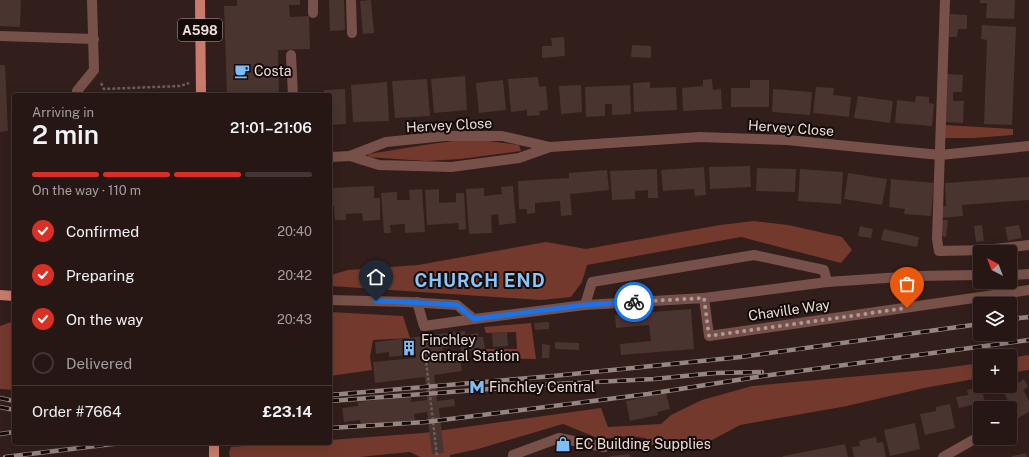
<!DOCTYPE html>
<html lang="en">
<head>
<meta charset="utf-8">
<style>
  :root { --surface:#261614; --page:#2e1f1d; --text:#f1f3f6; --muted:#a49fa0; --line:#423534; --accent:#d93025 }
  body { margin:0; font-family:"Public Sans",sans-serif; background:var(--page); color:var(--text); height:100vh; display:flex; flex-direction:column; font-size:15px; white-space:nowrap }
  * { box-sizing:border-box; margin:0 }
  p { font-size:13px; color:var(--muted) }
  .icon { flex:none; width:22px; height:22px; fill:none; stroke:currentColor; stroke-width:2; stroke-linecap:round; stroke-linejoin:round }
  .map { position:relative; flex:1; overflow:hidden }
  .panel { position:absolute; left:12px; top:93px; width:320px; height:352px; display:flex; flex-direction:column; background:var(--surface); border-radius:4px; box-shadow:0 4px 16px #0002,0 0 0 1px var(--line) }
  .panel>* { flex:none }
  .needle { width:26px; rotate:318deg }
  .controls { position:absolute; left:973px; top:245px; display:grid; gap:8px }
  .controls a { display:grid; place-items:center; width:44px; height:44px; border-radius:4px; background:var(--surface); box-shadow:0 4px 16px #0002,0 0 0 1px var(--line); font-size:20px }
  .pin { position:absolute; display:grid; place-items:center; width:34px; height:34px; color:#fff; margin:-41px -17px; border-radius:50% 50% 50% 0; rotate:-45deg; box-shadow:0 0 4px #0007 }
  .pin .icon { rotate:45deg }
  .courier { position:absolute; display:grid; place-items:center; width:40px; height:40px; margin:-20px; border:3px solid #1a73e8; border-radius:50%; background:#fff; color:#222; box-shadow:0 1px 5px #0007 }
  .overview em { font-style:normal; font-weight:600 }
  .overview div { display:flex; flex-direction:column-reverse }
  .overview { display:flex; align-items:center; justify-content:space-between; height:68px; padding:0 20px }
  h1 { font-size:26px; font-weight:600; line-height:30px }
  .bar { display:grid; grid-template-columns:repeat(4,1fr); gap:6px 4px; align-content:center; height:48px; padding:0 20px }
  .bar i { height:5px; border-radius:3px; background:var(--line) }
  .bar .selected { background:var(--accent) }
  .bar p { grid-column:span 4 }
  .line { display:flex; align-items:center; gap:10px; padding:0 20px; border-top:1px solid var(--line) }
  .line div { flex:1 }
  ol { padding:0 20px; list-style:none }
  li { display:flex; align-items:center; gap:12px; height:44px }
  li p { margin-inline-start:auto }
  li .icon { padding:4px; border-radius:50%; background:var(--accent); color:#fff; stroke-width:4 }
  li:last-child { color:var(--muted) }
  li i { width:22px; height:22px; border:2px solid var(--line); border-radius:50% }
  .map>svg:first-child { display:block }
  .green { fill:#74392d }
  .building { fill:#49342f }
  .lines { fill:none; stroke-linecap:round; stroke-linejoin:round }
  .path { stroke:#6f5d59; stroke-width:2.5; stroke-dasharray:3 2; stroke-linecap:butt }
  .minor { stroke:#775149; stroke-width:10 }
  .major { stroke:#c97c6d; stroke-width:10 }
  .rail-casing { stroke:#978582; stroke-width:4.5 }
  .rail { stroke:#140b09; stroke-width:3; stroke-dasharray:9; stroke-linecap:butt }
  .done { stroke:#ac9b97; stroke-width:4; stroke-dasharray:0 7.2 }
  .route { stroke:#1a73e8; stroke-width:5 }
  .labels { text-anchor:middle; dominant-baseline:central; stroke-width:4; stroke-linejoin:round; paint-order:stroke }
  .shield { fill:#140b09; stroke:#ac9f9c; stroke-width:1 }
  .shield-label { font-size:13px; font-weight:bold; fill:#eddedb }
  .poi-label { font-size:14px; fill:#eddedb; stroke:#140b09; text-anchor:start }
  .street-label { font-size:14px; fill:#eddedb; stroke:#140b09 }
  .district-label { font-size:18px; font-weight:bold; letter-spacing:1px; fill:#88c5fb; stroke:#140b09 }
</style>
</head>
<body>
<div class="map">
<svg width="1029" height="457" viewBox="0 0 1029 457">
  <rect width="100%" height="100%" fill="#321e1a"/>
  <g class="green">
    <polygon points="945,125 1013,129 1013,135 974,138 944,138"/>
    <polygon points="453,141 488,141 519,145 521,151 460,159 426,161 368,157 369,154 424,145"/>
    <polygon points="754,221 788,225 842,237 852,250 841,263 741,237 587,265 582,282 571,297 541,300 331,286 331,275 348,270 418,265 546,242 586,249 720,225"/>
    <polygon points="330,312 403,316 410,338 373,340 370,357 372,370 330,376"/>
    <polygon points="14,321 14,390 0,389 0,326"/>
    <polygon points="531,323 536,359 486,358 485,349 517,349 516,332 486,333 484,327"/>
    <polygon points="1029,355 1029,370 1010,373 1010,358"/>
    <polygon points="980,363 980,378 924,388 847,406 740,425 712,440 672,447 652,445 645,438 630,436 600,439 563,424 478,449 450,455 450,457 420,457 410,452 359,457 230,457 229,453 231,447 286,443 330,443 330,440 423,433 601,408 608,427 661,424 671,415 702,400 752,386 937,369"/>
  </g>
  <g class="building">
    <polygon points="0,0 21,0 20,27 0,26"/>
    <polygon points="237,0 300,0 300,5 289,5 290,17 309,16 310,49 278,50 279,95 227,95 224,6 237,6"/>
    <polygon points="329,0 344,0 345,30 330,31"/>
    <polygon points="371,0 374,33 363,34 360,1"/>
    <polygon points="980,0 1015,0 1014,19 986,18 987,3 980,3"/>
    <polygon points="950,14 967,15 967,29 958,29 957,37 949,37"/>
    <polygon points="982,25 1016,27 1012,125 984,124 987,40 981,39"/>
    <polygon points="564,37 565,56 542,58 542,46 552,46 551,38"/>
    <polygon points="632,45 651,46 651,58 631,57"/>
    <polygon points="0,65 5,65 8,131 0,132"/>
    <polygon points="947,74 963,75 962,92 953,92 953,101 964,101 963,123 944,122"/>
    <polygon points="465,76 467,110 434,113 431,79"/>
    <polygon points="538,77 539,87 546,86 548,110 539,111 540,115 527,116 527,110 511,112 508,79"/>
    <polygon points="427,79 430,116 395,118 392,81"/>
    <polygon points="712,79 713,90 721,89 722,109 683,111 682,88 703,86 703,80"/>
    <polygon points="503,80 506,110 479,113 476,83"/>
    <polygon points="750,80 769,80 769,107 731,107 731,88 750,88"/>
    <polygon points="387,82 389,121 353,122 351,85"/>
    <polygon points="650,82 650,88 676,87 677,110 634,112 633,83"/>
    <polygon points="581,85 582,112 561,114 559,86"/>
    <polygon points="630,85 631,114 612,115 612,104 605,104 605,116 586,117 585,87"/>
    <polygon points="816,87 834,88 833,95 851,97 849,117 813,113"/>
    <polygon points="345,89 346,124 330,125 330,95 324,95 324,90"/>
    <polygon points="773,89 812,92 810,115 772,112"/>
    <polygon points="858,96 893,101 890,123 854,118"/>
    <polygon points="916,96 929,97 929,103 934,104 932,126 895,123 897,100 915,102"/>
    <polygon points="750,166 751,187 710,189 709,167"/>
    <polygon points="704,167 706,195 695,196 694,189 663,191 661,170"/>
    <polygon points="757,168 796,169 795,192 756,191"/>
    <polygon points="657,169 658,198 648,198 648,190 635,191 635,199 612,200 610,171"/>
    <polygon points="800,169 843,172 841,204 798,201"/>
    <polygon points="607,170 609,190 570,194 572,215 561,216 560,201 535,203 535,213 527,214 527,209 519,209 518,181 569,178 569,173"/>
    <polygon points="848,173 887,179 882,205 844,199"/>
    <polygon points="1029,177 1029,200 962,205 963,216 941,218 941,206 946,206 945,183"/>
    <polygon points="891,179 934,183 931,216 904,214 905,209 889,207"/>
    <polygon points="374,186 374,198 380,198 380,220 363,221 362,213 346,214 346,220 335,220 334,206 330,206 330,188"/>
    <polygon points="513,186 516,223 499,225 498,214 491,215 492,233 469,234 466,189 484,188 484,196 502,194 501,187"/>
    <polygon points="422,189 425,232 405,233 405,224 390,225 391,233 384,233 381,193 397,192 397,200 410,200 409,190"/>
    <polygon points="439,189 439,203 456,202 456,193 464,193 466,229 459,230 458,223 427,225 425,190"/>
    <polygon points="942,220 948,220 946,237 940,236"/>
    <polygon points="982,225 984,241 976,242 974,226"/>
    <polygon points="1019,225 1022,238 1008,241 1005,227"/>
    <polygon points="860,226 873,229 871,238 858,236"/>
    <polygon points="884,229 919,237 917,247 881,240"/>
    <polygon points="691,309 694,349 621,355 620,344 651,341 649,325 616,328 615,315"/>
    <polygon points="549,322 549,329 535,330 534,323"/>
    <polygon points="465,331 465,335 478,333 478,337 483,337 485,349 461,352 461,346 442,348 442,353 459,351 462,371 434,375 437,401 454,399 455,406 439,408 444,453 432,454 427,412 414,414 415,420 361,426 360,420 344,422 342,408 358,406 358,402 411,396 411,402 427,400 425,377 375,383 373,362 416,358 416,354 389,357 389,352 376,354 375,342"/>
    <polygon points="507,332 508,346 493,347 492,333"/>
    <polygon points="555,342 579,343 579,350 555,349"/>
    <polygon points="542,344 550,345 549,358 542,358"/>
    <polygon points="1024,379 1028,387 1023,390 1029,401 1029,412 1018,418 1003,392"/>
    <polygon points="981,387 985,402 959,408 956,397 968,395 967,390"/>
    <polygon points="666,393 670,409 657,412 658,415 630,421 626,401"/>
    <polygon points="950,404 955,428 925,435 920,414 936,411 936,407"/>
    <polygon points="915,423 920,449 890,456 884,430"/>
    <polygon points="876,437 877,443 883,442 886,457 854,457 852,447 860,446 859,441"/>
    <polygon points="845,444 848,457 783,457 783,456"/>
    <polygon points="1026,453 1027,457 1012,457 1012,456"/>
    <polygon points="630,454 630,457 610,457 610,456"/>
  </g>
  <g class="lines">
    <g class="path">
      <polyline points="101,83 104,89 180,86 189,83"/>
      <polyline points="422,338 426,360 437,457"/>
    </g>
    <g class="minor">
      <polyline points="313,0 313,13"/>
      <polyline points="351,0 352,33"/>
      <polyline points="945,0 937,239 939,251 985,250 1029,245"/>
      <polyline points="0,36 94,39"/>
      <polyline points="291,55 293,95"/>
      <polyline points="77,95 77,91 94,70 92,0"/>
      <polyline points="350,156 379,165 451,167 519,158 550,147"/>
      <polyline points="330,157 350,156 386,142 445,136 502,136 550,147 700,137 787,140 940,155 1029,146"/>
      <polyline points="1010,275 1029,274"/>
      <polyline points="704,298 827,282"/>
      <polyline points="330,300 407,302 457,305 474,319"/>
      <polyline points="417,302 424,326 474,319 585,305 704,298 709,336 1029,290"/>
      <polyline points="585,305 592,282 754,255 824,270 827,282 916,276 980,275"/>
      <polyline points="513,457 513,455 559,438 604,447"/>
      <polyline points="943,457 980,436"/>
    </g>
    <g class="major">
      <polyline points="200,0 201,95"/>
      <polyline points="0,295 14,296"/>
      <polyline points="214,443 214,457"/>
    </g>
    <g class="rail-casing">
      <g id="rail">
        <polyline points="1010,319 1029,317"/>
        <polyline points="330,395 553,376 741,357 980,324"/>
        <polyline points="0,398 14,401"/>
        <polyline points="330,401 556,384 654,379 715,373 762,372"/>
        <polyline points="0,407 14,410"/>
        <polyline points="330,428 426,422 648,394 763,376 1029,340"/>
        <polyline points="0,434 14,432"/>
        <polyline points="5,457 121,443"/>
      </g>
    </g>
    <use href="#rail" class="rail"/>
  </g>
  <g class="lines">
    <polyline class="done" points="634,302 704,298 709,336 907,308"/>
    <polyline class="route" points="376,301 407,302 457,305 474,319 585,305 634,302"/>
  </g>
  <defs>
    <g id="cafe-bare" transform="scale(1.2)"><path d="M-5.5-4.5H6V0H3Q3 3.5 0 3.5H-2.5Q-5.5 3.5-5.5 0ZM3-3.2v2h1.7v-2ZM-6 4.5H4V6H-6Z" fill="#7cbef9" stroke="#140b09" stroke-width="2.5" paint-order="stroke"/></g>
    <g id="building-bare" transform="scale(1.2)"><path d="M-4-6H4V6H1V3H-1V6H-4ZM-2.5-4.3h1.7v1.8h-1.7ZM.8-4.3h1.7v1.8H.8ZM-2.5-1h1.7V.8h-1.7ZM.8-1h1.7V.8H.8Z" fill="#7cbef9" stroke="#140b09" stroke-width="2.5" paint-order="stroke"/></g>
    <g id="metro-bare" transform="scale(1.2)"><path d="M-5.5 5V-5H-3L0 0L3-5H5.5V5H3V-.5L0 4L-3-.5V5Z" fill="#7cbef9" stroke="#140b09" stroke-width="2.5" paint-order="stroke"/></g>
    <g id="shop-bare" transform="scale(1.2)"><path d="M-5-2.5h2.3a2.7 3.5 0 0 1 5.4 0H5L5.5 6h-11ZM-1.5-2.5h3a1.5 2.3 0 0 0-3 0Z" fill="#7cbef9" stroke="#140b09" stroke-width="2.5" paint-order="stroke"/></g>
  </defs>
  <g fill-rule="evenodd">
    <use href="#cafe-bare" x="242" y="71"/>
    <use href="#building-bare" x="409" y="348"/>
    <use href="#metro-bare" x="477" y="387"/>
    <use href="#shop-bare" x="563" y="444"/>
  </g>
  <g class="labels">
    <rect class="shield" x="178" y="19" width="44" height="22" rx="3"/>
    <g class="shield-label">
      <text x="200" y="30">A598</text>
    </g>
    <g class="poi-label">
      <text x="254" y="71">Costa</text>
      <text x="421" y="340">Finchley<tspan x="421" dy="16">Central Station</tspan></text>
      <text x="489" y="387">Finchley Central</text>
      <text x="575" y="444">EC Building Supplies</text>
    </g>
    <g class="street-label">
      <text transform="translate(449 125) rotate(-3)">Hervey Close</text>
      <text transform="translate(791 128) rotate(4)">Hervey Close</text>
      <text transform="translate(789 310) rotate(-8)">Chaville Way</text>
    </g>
    <g class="district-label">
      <text x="480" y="280">CHURCH END</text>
    </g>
  </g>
</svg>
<div class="controls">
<a><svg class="needle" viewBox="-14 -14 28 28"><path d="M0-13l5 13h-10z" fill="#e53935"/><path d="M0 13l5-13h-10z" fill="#a49fa0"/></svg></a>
<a><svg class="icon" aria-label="layers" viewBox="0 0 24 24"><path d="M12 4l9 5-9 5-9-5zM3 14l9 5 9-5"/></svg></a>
<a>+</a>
<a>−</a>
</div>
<div class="pin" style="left:907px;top:308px;background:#ea580c"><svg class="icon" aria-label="bag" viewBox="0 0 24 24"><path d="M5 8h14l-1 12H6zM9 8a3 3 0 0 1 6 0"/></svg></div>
<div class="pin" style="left:376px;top:301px;background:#1f2937"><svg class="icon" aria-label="home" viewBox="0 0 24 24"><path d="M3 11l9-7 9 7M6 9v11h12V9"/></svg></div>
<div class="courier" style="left:634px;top:302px"><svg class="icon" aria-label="bike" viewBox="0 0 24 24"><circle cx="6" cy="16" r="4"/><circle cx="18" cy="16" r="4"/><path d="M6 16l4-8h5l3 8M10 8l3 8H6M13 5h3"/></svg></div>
<section class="panel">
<div class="overview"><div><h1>2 min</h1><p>Arriving in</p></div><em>21:01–21:06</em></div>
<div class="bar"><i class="selected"></i><i class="selected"></i><i class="selected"></i><i></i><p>On the way · 110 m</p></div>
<ol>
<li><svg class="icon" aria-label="check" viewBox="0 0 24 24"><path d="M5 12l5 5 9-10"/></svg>Confirmed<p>20:40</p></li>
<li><svg class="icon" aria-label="check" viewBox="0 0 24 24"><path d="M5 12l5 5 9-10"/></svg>Preparing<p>20:42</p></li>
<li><svg class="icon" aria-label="check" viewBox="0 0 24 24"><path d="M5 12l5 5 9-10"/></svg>On the way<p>20:43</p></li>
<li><i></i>Delivered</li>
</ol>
<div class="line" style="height:52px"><div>Order #7664</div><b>£23.14</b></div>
</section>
</div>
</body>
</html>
